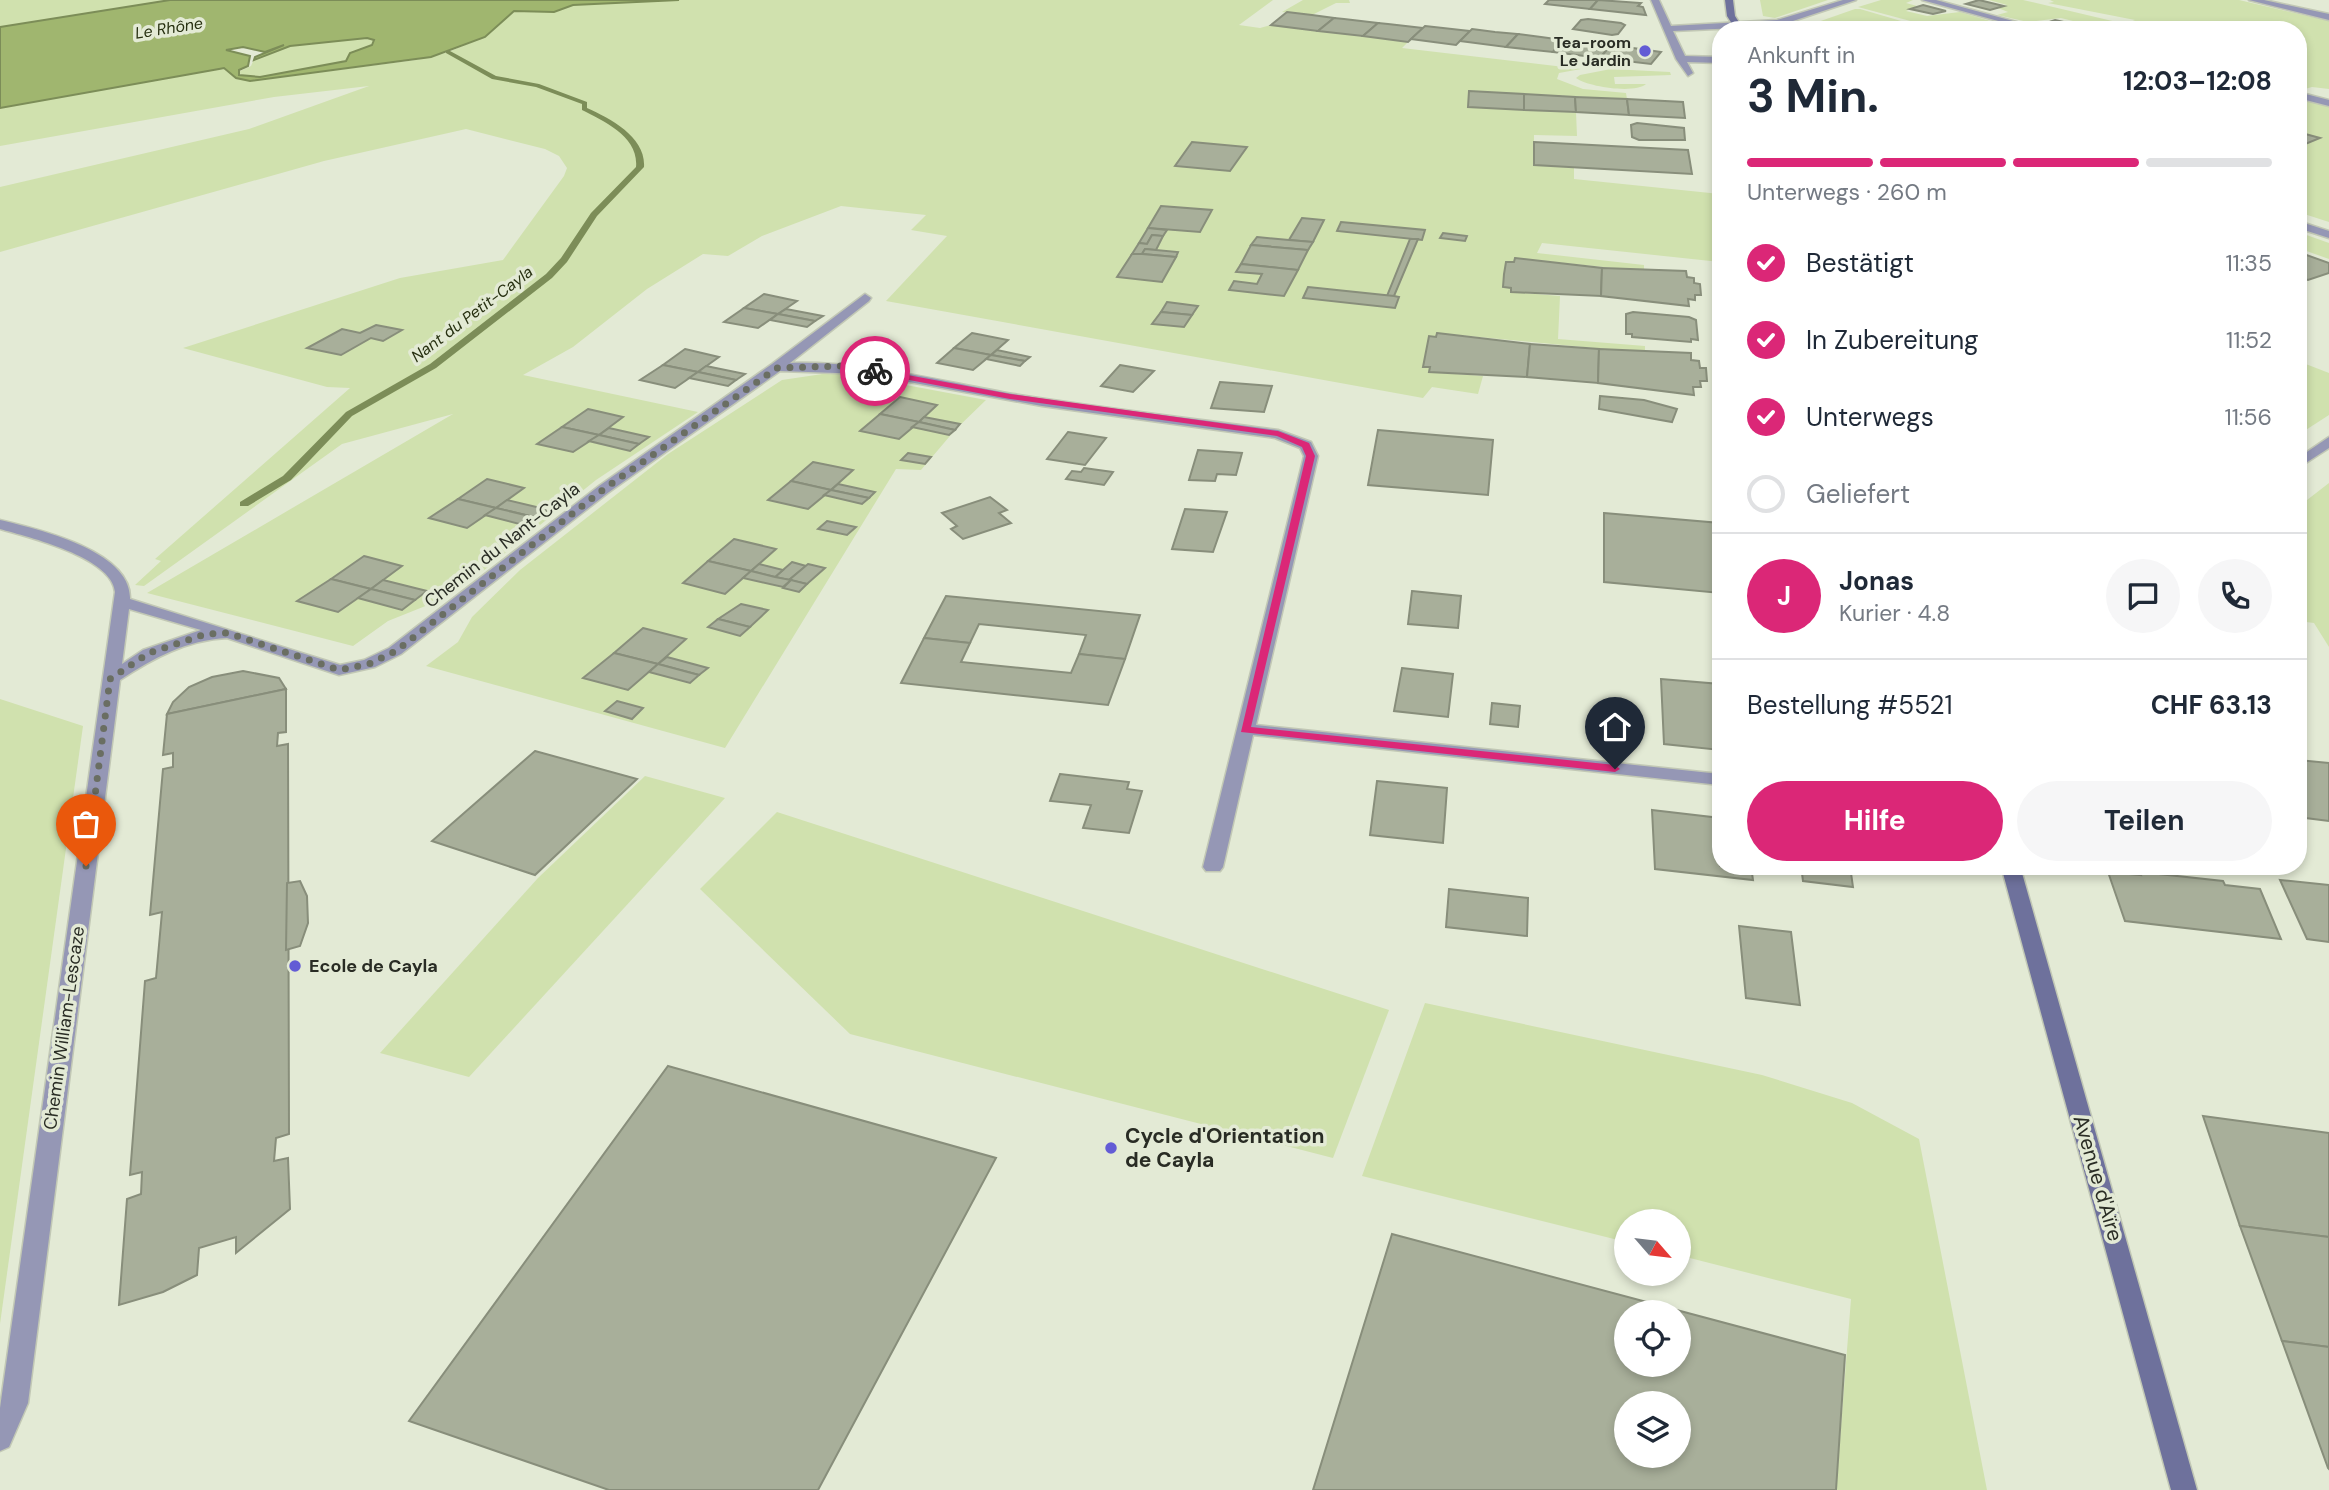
<!DOCTYPE html>
<html lang="de">
<head>
<meta charset="utf-8">
<style>
  :root { --surface:#fff; --page:#f6f6f7; --text:#1f2937; --muted:#747a83; --line:#e0e1e3; --accent:#db2777 }
  body { margin:0; font-family:"DM Sans",sans-serif; background:var(--page); color:var(--text); height:100vh; display:flex; flex-direction:column; font-size:26px; white-space:nowrap }
  * { box-sizing:border-box; margin:0 }
  p { font-size:23px; color:var(--muted) }
  .icon { flex:none; width:38px; height:38px; fill:none; stroke:currentColor; stroke-width:2; stroke-linecap:round; stroke-linejoin:round }
  .map { position:relative; flex:1; overflow:hidden }
  .panel { position:absolute; left:1712px; top:21px; width:595px; height:854px; display:flex; flex-direction:column; background:var(--surface); border-radius:28px; box-shadow:0 4px 10px #0003 }
  .panel>* { flex:none }
  .needle { width:46px; rotate:118deg }
  .tools { position:absolute; left:1614px; top:1209px; display:grid; gap:14px }
  .tools a { display:grid; place-items:center; width:77px; height:77px; border-radius:50%; background:var(--surface); box-shadow:0 4px 10px #0003; font-size:35px }
  .pin { position:absolute; display:grid; place-items:center; width:60px; height:60px; color:#fff; margin:-72px -30px; border-radius:50% 50% 50% 0; rotate:-45deg; box-shadow:0 0 7px #0007 }
  .pin .icon { rotate:45deg }
  .courier { position:absolute; display:grid; place-items:center; width:70px; height:70px; margin:-35px; border:5px solid #db2777; border-radius:50%; background:#fff; color:#222; box-shadow:0 2px 9px #0007 }
  .head em { font-style:normal; font-weight:700 }
  .head div { display:flex; flex-direction:column-reverse }
  .head { display:flex; align-items:center; justify-content:space-between; height:119px; padding:0 35px }
  h1 { font-size:46px; font-weight:700; line-height:52px }
  .bar { display:grid; grid-template-columns:repeat(4,1fr); gap:10px 7px; align-content:center; height:84px; padding:0 35px }
  .bar i { height:9px; border-radius:5px; background:var(--line) }
  .bar .selected { background:var(--accent) }
  .bar p { grid-column:span 4 }
  .line { display:flex; align-items:center; gap:18px; padding:0 35px; border-top:2px solid var(--line) }
  .line div { flex:1 }
  .round { display:grid; place-items:center; flex:none; width:74px; height:74px; border-radius:37px; background:var(--page) }
  ol { padding:0 35px; list-style:none }
  li { display:flex; align-items:center; gap:21px; height:77px }
  li p { margin-inline-start:auto }
  li .icon { padding:7px; border-radius:50%; background:var(--accent); color:#fff; stroke-width:4 }
  li:last-child { color:var(--muted) }
  li i { width:38px; height:38px; border:4px solid var(--line); border-radius:50% }
  .cta { display:flex; gap:14px; margin-top:auto; padding:14px 35px }
  .cta a { flex:1; height:80px; border-radius:42px; background:var(--accent); color:#fff; font-size:28px; font-weight:700; line-height:80px; text-align:center }
  .cta a+a { background:var(--page); color:var(--text) }
  .map>svg:first-child { display:block }
  .green { fill:#d0e1ae }
  .water { fill:#a0b66f; stroke:#7c8d58; stroke-width:2; fill-rule:evenodd }
  .lines { fill:none; stroke-linecap:round; stroke-linejoin:round }
  .stream { fill:#7c8d58; fill-rule:evenodd }
  .building { fill:#a8af9a; stroke:#888e7b; stroke-width:2; fill-rule:evenodd }
  .minor-casing { stroke:#c2c8b5; stroke-width:3 }
  .secondary-casing { stroke:#c2c8b5; stroke-width:3 }
  .minor { fill:#9597b5; fill-rule:evenodd }
  .secondary { fill:#6e719c; fill-rule:evenodd }
  .route { fill:#db2777 }
  .done { stroke:#6a6e62; stroke-width:7; stroke-dasharray:0 12.6 }
  .poi-dot { fill:#635cd5; stroke:#e3ead5; stroke-width:2.5 }
  .labels { text-anchor:middle; dominant-baseline:central; stroke-width:7; stroke-linejoin:round; paint-order:stroke }
  .far-water-label { font-size:16px; font-style:italic; fill:#273011; stroke:#e3ead5 }
  .far-poi-label { font-size:16px; font-weight:bold; fill:#292c24; stroke:#e3ead5; text-anchor:end }
  .street-label { font-size:18px; fill:#292c24; stroke:#e3ead5 }
  .poi-label { font-size:18px; font-weight:bold; fill:#292c24; stroke:#e3ead5; text-anchor:start }
  .near-poi-label { font-size:21px; font-weight:bold; fill:#292c24; stroke:#e3ead5; text-anchor:start }
  .near-street-label { font-size:21px; fill:#292c24; stroke:#e3ead5 }
</style>
</head>
<body>
<div class="map">
<svg width="2329" height="1490" viewBox="0 0 2329 1490">
  <rect width="100%" height="100%" fill="#e3ead5"/>
  <g class="green">
    <polygon points="0,0 170,0 0,27"/>
    <polygon points="679,0 1273,0 1239,25 1260,28 1271,25 1408,42 1402,48 1581,69 1559,73 1557,79 1583,89 1626,93 1627,99 1470,91 1469,107 1576,112 1577,136 1534,135 1534,165 1574,167 1574,179 1720,194 1720,262 1542,243 1537,253 1644,265 1644,271 1515,258 1514,262 1506,262 1503,287 1511,288 1511,292 1560,296 1558,339 1645,346 1645,353 1437,333 1436,337 1429,337 1424,367 1430,367 1430,372 1483,376 1478,394 1432,387 1423,398 886,301 947,236 911,230 926,215 841,206 762,236 728,256 703,254 647,289 573,347 523,375 698,412 596,480 468,583 428,605 388,621 353,646 147,593 453,414 342,444 144,586 135,585 161,561 155,559 350,388 327,387 183,348 400,278 503,260 564,176 567,168 559,156 545,149 466,129 324,161 0,252 0,187 249,129 369,86 274,97 0,146 0,108 219,69 225,68 236,78 250,81 416,60 448,52 485,37 514,11 554,12 573,5"/>
    <polygon points="1303,0 1349,0 1350,3 1336,3 1312,15 1282,12"/>
    <polygon points="1760,0 1828,0 1775,18 1763,16"/>
    <polygon points="1881,0 1913,0 1906,3 1917,6 1906,11 1927,16 1960,12 2021,30 1944,30 1858,7"/>
    <polygon points="1989,0 2023,0 2125,24 2135,20 2048,3 2054,2 2050,0 2239,0 2329,21 2329,89 2312,87 2298,91 2298,30 2082,30 2076,28 2085,24 2061,18 2028,22 1997,15 2008,12 1998,8 2007,5"/>
    <path d="M495 7 506 9 465 16 490 18C455 28 257 94 238 72L251 66 255 57C331 28 417 31 495 7Z"/>
    <polygon points="1855,9 1860,9 1932,30 1795,30"/>
    <path d="M1611 69 1670 72 1671 75 1614 77 1615 84H1646C1635 94 1588 87 1576 78L1580 75Z"/>
    <polygon points="2298,98 2329,106 2329,222 2298,212 2298,147 2319,138 2298,132"/>
    <polygon points="2298,232 2329,243 2329,259 2298,248"/>
    <polygon points="2298,361 2329,373 2329,415 2298,435"/>
    <polygon points="836,372 986,400 955,430 921,470 896,469 725,748 426,666 458,642 472,617 520,570 668,454 782,380"/>
    <polygon points="2329,483 2329,647 2314,623 2298,621 2298,507"/>
    <polygon points="0,699 83,726 0,1324"/>
    <polygon points="645,776 725,798 469,1077 380,1053 538,878"/>
    <polygon points="777,812 1389,1010 1333,1158 850,1034 700,889"/>
    <polygon points="1425,1003 1762,1075 1852,1103 1919,1139 1987,1490 1836,1490 1851,1299 1678,1255 1678,1222 1626,1222 1626,1242 1362,1176"/>
  </g>
  <path class="water" d="M170 0H679L573 5 554 12 514 11 485 37 431 57 250 81 236 78 224 68 219 69 0 108V27ZM367 38 374 40 372 45 350 53 346 61 260 77 239 75V70L248 66 250 56 226 50 243 47 265 52 284 45 255 57 254 60 290 46Z"/>
  <g class="lines">
    <path class="stream" d="M446 51H450L496 76 539 84 587 102V108C611 119 646 137 644 167L597 216 567 262 552 278 436 368 352 416 291 480 248 506H240V502L283 476 346 412 430 364 546 274 561 258 591 213 636 167C639 137 604 121 582 110V104L536 87 492 79 446 53Z"/>
  </g>
  <g class="building">
    <polygon points="1549,0 1598,0 1590,9 1545,4"/>
    <polygon points="1598,0 1641,3 1638,6 1643,7 1646,15 1590,9"/>
    <polygon points="1979,0 2004,6 1990,10 1966,4"/>
    <polygon points="1923,5 1946,11 1933,14 1910,9"/>
    <polygon points="1287,12 1312,15 1334,18 1318,31 1271,25"/>
    <polygon points="1334,18 1344,19 1378,23 1363,36 1318,31"/>
    <polygon points="1588,19 1621,23 1625,25 1618,34 1612,35 1573,29 1581,20"/>
    <polygon points="2055,20 2068,23 2082,26 2067,30 2043,24"/>
    <polygon points="1378,23 1388,24 1423,28 1408,42 1363,36"/>
    <polygon points="1425,26 1470,31 1456,45 1411,39"/>
    <polygon points="1472,29 1495,32 1518,34 1506,47 1460,41"/>
    <polygon points="1518,34 1541,37 1563,40 1553,52 1506,47"/>
    <polygon points="1563,40 1610,46 1600,58 1553,52"/>
    <polygon points="1610,46 1633,48 1661,52 1651,64 1600,58"/>
    <polygon points="1469,91 1524,94 1524,110 1468,107"/>
    <polygon points="1524,94 1575,97 1576,112 1524,110"/>
    <polygon points="1575,97 1627,99 1629,115 1576,112"/>
    <polygon points="1627,99 1683,102 1685,118 1629,115"/>
    <polygon points="1637,123 1684,128 1685,140 1639,140 1632,137 1631,125"/>
    <polygon points="2298,132 2320,138 2298,147"/>
    <polygon points="1192,142 1247,147 1230,171 1175,166"/>
    <polygon points="1534,142 1688,150 1692,174 1534,165"/>
    <polygon points="1161,206 1212,210 1200,232 1148,228"/>
    <polygon points="1302,218 1324,220 1313,242 1289,240"/>
    <polygon points="1341,222 1425,230 1422,240 1337,231"/>
    <polygon points="1148,228 1167,230 1163,236 1152,235 1147,244 1139,243"/>
    <polygon points="1443,233 1467,236 1465,241 1440,238"/>
    <polygon points="1152,235 1163,236 1156,250 1145,249 1142,254 1132,254 1139,243 1147,244"/>
    <polygon points="1257,237 1289,240 1313,242 1308,250 1251,245"/>
    <polygon points="1410,239 1418,239 1394,296 1387,296"/>
    <polygon points="1251,245 1308,250 1298,270 1241,264"/>
    <polygon points="1145,249 1178,252 1176,257 1142,254"/>
    <polygon points="2298,252 2329,263 2329,273 2308,280 2298,277"/>
    <polygon points="1132,254 1142,254 1176,257 1162,282 1117,277"/>
    <polygon points="1515,258 1602,268 1601,296 1511,292 1511,288 1503,287 1504,274 1506,262 1514,262"/>
    <polygon points="1241,264 1298,270 1284,296 1229,290 1234,281 1257,284 1262,274 1236,272"/>
    <polygon points="1602,268 1686,271 1687,277 1694,278 1694,283 1700,284 1701,295 1695,295 1695,300 1688,299 1689,306 1601,296"/>
    <polygon points="1308,287 1394,296 1399,297 1395,308 1303,298"/>
    <polygon points="764,294 797,301 778,314 744,308"/>
    <polygon points="1167,302 1198,306 1192,315 1161,312"/>
    <polygon points="744,308 778,314 758,328 724,322"/>
    <polygon points="786,309 823,316 815,321 778,314"/>
    <polygon points="1161,312 1192,315 1184,327 1152,324"/>
    <polygon points="1633,312 1689,317 1696,320 1698,340 1691,339 1691,342 1632,337 1632,334 1626,334 1626,314"/>
    <polygon points="778,314 815,321 807,327 770,320"/>
    <polygon points="376,325 402,330 383,341 371,338 341,355 307,348 342,329 360,333"/>
    <polygon points="972,333 1008,340 991,355 954,348"/>
    <polygon points="1437,333 1530,344 1527,377 1429,372 1430,367 1423,367 1429,336 1436,337"/>
    <polygon points="1530,344 1599,349 1598,383 1527,377"/>
    <polygon points="954,348 991,355 973,370 937,363"/>
    <polygon points="685,349 719,357 698,372 663,365"/>
    <polygon points="1599,349 1691,353 1691,360 1699,361 1700,368 1706,368 1707,381 1700,381 1701,387 1693,387 1694,395 1598,383"/>
    <polygon points="997,350 1030,357 1025,361 991,355"/>
    <polygon points="991,355 1025,361 1020,366 986,359"/>
    <polygon points="663,365 698,372 675,388 640,380"/>
    <polygon points="1120,365 1154,371 1133,392 1101,386"/>
    <polygon points="706,366 745,374 736,380 698,372"/>
    <polygon points="698,372 736,380 728,386 689,378"/>
    <polygon points="1220,382 1272,386 1264,412 1211,408"/>
    <polygon points="1600,396 1644,400 1677,409 1672,422 1599,409"/>
    <polygon points="900,397 937,405 919,422 880,414"/>
    <polygon points="588,409 623,417 599,435 562,427"/>
    <polygon points="880,414 919,422 899,439 860,431"/>
    <polygon points="924,417 960,424 955,430 919,422"/>
    <polygon points="919,422 955,430 949,435 912,427"/>
    <polygon points="562,427 599,435 573,452 537,444"/>
    <polygon points="609,428 649,437 639,444 599,435"/>
    <polygon points="1378,430 1493,440 1488,495 1368,485"/>
    <polygon points="1068,432 1106,438 1085,465 1047,459"/>
    <polygon points="599,435 639,444 630,451 589,441"/>
    <polygon points="1198,450 1242,453 1236,475 1217,474 1215,481 1189,480"/>
    <polygon points="908,453 931,457 925,464 901,460"/>
    <polygon points="813,462 853,470 831,490 791,481"/>
    <polygon points="1084,468 1113,472 1104,485 1066,479 1072,471 1081,472"/>
    <polygon points="487,479 524,488 496,508 458,499"/>
    <polygon points="791,481 831,490 808,509 768,500"/>
    <polygon points="838,484 875,492 869,498 831,490"/>
    <polygon points="831,490 869,498 862,504 824,495"/>
    <polygon points="990,497 1007,510 999,513 1011,523 963,539 951,529 957,526 942,513"/>
    <polygon points="458,499 496,508 467,528 429,518"/>
    <polygon points="507,500 549,510 538,518 496,508"/>
    <polygon points="496,508 538,518 527,526 485,515"/>
    <polygon points="1185,509 1227,512 1213,552 1172,549"/>
    <polygon points="1604,513 1720,523 1720,593 1604,582"/>
    <polygon points="827,521 856,527 847,535 818,529"/>
    <polygon points="734,539 776,549 751,571 708,561"/>
    <polygon points="364,556 402,566 371,589 331,579"/>
    <polygon points="708,561 751,571 725,594 683,583"/>
    <polygon points="792,562 806,566 789,580 775,577"/>
    <polygon points="759,564 783,570 775,577 751,571"/>
    <polygon points="808,564 825,568 807,584 789,580"/>
    <polygon points="751,571 775,577 791,580 783,587 743,578"/>
    <polygon points="331,579 371,589 338,612 297,601"/>
    <polygon points="383,580 427,591 415,600 371,589"/>
    <polygon points="791,580 807,584 799,592 783,588"/>
    <polygon points="371,589 415,600 402,610 358,598"/>
    <polygon points="1412,591 1461,596 1458,628 1408,624"/>
    <polygon points="946,596 1140,615 1125,659 1079,654 1086,635 979,624 970,643 924,638"/>
    <polygon points="741,604 768,610 750,627 718,619"/>
    <polygon points="718,619 750,627 740,636 708,627"/>
    <polygon points="643,628 686,639 658,664 614,653"/>
    <polygon points="924,638 970,643 961,662 1071,673 1079,654 1125,659 1108,705 901,683"/>
    <polygon points="614,653 658,664 628,690 583,678"/>
    <polygon points="667,657 708,668 699,675 658,664"/>
    <polygon points="658,664 699,675 690,683 649,672"/>
    <polygon points="1402,668 1453,674 1448,717 1394,711"/>
    <polygon points="243,671 279,678 286,689 167,714 173,702 189,687 212,677"/>
    <polygon points="1661,679 1720,684 1720,750 1664,744"/>
    <polygon points="286,689 286,732 278,733 277,746 288,744 289,1134 276,1138 274,1161 288,1158 290,1209 236,1253 236,1237 199,1248 197,1275 163,1292 119,1305 127,1199 141,1194 142,1172 130,1175 145,981 156,978 162,912 150,915 163,769 173,767 173,753 163,755 167,714"/>
    <polygon points="617,701 643,708 632,719 605,711"/>
    <polygon points="1492,703 1520,706 1518,727 1490,724"/>
    <polygon points="535,751 637,779 535,875 432,841"/>
    <polygon points="2298,760 2329,763 2329,821 2298,817"/>
    <polygon points="1060,774 1129,782 1127,789 1142,791 1129,833 1083,828 1091,805 1050,801"/>
    <polygon points="1377,781 1447,788 1443,843 1370,835"/>
    <polygon points="1652,810 1720,818 1720,866 1751,866 1753,880 1655,869"/>
    <polygon points="1801,866 1850,866 1853,887 1803,881"/>
    <polygon points="2108,872 2141,875 2140,872 2223,881 2225,885 2260,889 2281,939 2125,921"/>
    <polygon points="2280,880 2329,885 2329,942 2307,939"/>
    <polygon points="300,881 307,896 308,923 300,946 286,950 287,883"/>
    <polygon points="1449,889 1528,898 1527,936 1446,927"/>
    <polygon points="1739,926 1791,932 1800,1005 1746,998"/>
    <polygon points="668,1066 996,1158 818,1490 609,1490 409,1421"/>
    <polygon points="2203,1116 2329,1133 2329,1237 2240,1226"/>
    <polygon points="2240,1226 2329,1237 2329,1347 2282,1341"/>
    <path d="M1392 1234 1845 1355 1836 1490H1313ZM1626 1312H1678V1365H1626ZM1626 1404H1678V1456H1626Z"/>
    <polygon points="2282,1341 2329,1347 2329,1469 2328,1468"/>
  </g>
  <g class="lines">
    <g class="minor-casing">
      <g id="minor">
        <polygon points="1651,0 1659,0 1671,26 1777,20 1843,0 1856,0 1778,26 1673,31 1685,56 1720,57 1720,63 1687,62 1693,73 1688,76 1676,59"/>
        <polygon points="1922,0 1936,0 2046,30 2031,30"/>
        <polygon points="2249,0 2264,0 2329,14 2329,20"/>
        <polygon points="2298,92 2329,100 2329,106 2298,98"/>
        <polygon points="2298,221 2329,231 2329,238 2298,228"/>
        <path d="M865 294 871 298 869 301 790 363C866 361 939 381 1013 394 1101 408 1189 418 1278 430L1311 442 1318 456 1256 725 1720 774V785L1253 735 1223 867 1220 871H1206L1203 867 1304 456 1300 448 1275 438 1042 406 865 374 780 371 609 492 401 654 375 667 339 675 227 638C187 640 153 658 120 680L28 1403 9 1447 0 1451V1408L115 592C112 557 28 537 0 529V520C38 529 132 551 130 599L340 665 364 660 389 648 599 486 772 364ZM129 609 201 630 143 650 122 664Z"/>
        <polygon points="2329,437 2329,448 2298,468 2298,458"/>
      </g>
    </g>
    <g class="secondary-casing">
      <g id="secondary">
        <polygon points="1725,0 1733,0 1735,16 1744,30 1736,30 1727,16"/>
        <polygon points="2001,866 2020,866 2197,1490 2171,1490"/>
      </g>
    </g>
    <use href="#minor" class="minor"/>
    <use href="#secondary" class="secondary"/>
  </g>
  <polygon class="route" points="875,369 1010,394 1278,431 1309,443 1315,456 1251,727 1615,765 1620,769 1615,772 1241,732 1306,456 1302,447 1277,436 1010,399 872,373"/>
  <g class="lines">
    <polyline class="done" points="86,866 110,679 149,653 206,634 228,633 339,670 369,664 396,651 604,489 777,368 844,366 875,371"/>
  </g>
  <g class="poi-dot">
    <circle cx="1645" cy="51" r="7"/>
    <circle cx="295" cy="966" r="7"/>
    <circle cx="1111" cy="1148" r="7"/>
  </g>
  <g class="labels">
    <g class="far-water-label">
      <text transform="translate(169 28) rotate(-9)">Le Rhône</text>
      <text transform="translate(472 314) rotate(-37)">Nant du Petit-Cayla</text>
    </g>
    <g class="far-poi-label">
      <text x="1631" y="42">Tea-room<tspan x="1631" dy="18">Le Jardin</tspan></text>
    </g>
    <g class="street-label">
      <text transform="translate(502 545) rotate(-38)">Chemin du Nant-Cayla</text>
      <text transform="translate(64 1028) rotate(-82)">Chemin William-Lescaze</text>
    </g>
    <g class="poi-label">
      <text x="309" y="966">Ecole de Cayla</text>
    </g>
    <g class="near-poi-label">
      <text x="1125" y="1136">Cycle d'Orientation<tspan x="1125" dy="24">de Cayla</tspan></text>
    </g>
    <g class="near-street-label">
      <text transform="translate(2098 1178) rotate(74)">Avenue d'Aïre</text>
    </g>
  </g>
</svg>
<div class="tools">
<a><svg class="needle" viewBox="-14 -14 28 28"><path d="M0-13l5 13h-10z" fill="#e53935"/><path d="M0 13l5-13h-10z" fill="#747a83"/></svg></a>
<a><svg class="icon" aria-label="locate" viewBox="0 0 24 24"><circle cx="12" cy="12" r="6"/><path d="M12 2v4M12 18v4M2 12h4M18 12h4"/></svg></a>
<a><svg class="icon" aria-label="layers" viewBox="0 0 24 24"><path d="M12 4l9 5-9 5-9-5zM3 14l9 5 9-5"/></svg></a>
</div>
<div class="pin" style="left:86px;top:866px;background:#ea580c"><svg class="icon" aria-label="bag" viewBox="0 0 24 24"><path d="M5 8h14l-1 12H6zM9 8a3 3 0 0 1 6 0"/></svg></div>
<div class="pin" style="left:1615px;top:769px;background:#1f2937"><svg class="icon" aria-label="home" viewBox="0 0 24 24"><path d="M3 11l9-7 9 7M6 9v11h12V9"/></svg></div>
<div class="courier" style="left:875px;top:371px"><svg class="icon" aria-label="bike" viewBox="0 0 24 24"><circle cx="6" cy="16" r="4"/><circle cx="18" cy="16" r="4"/><path d="M6 16l4-8h5l3 8M10 8l3 8H6M13 5h3"/></svg></div>
<section class="panel">
<div class="head"><div><h1>3 Min.</h1><p>Ankunft in</p></div><em>12:03–12:08</em></div>
<div class="bar"><i class="selected"></i><i class="selected"></i><i class="selected"></i><i></i><p>Unterwegs · 260 m</p></div>
<ol>
<li><svg class="icon" aria-label="check" viewBox="0 0 24 24"><path d="M5 12l5 5 9-10"/></svg>Bestätigt<p>11:35</p></li>
<li><svg class="icon" aria-label="check" viewBox="0 0 24 24"><path d="M5 12l5 5 9-10"/></svg>In Zubereitung<p>11:52</p></li>
<li><svg class="icon" aria-label="check" viewBox="0 0 24 24"><path d="M5 12l5 5 9-10"/></svg>Unterwegs<p>11:56</p></li>
<li><i></i>Geliefert</li>
</ol>
<div class="line" style="height:126px"><b class="round" style="background:var(--accent);color:#fff">J</b><div><b>Jonas</b><p>Kurier · 4.8</p></div><a class="round"><svg class="icon" aria-label="chat" viewBox="0 0 24 24"><path d="M4 5h16v11H9l-5 4z"/></svg></a><a class="round"><svg class="icon" aria-label="phone" viewBox="0 0 24 24"><path d="M5 4h4l2 5-3 2q2 4 5 5l2-3 5 2v4C11 20 4 13 5 4z"/></svg></a></div>
<div class="line" style="height:91px"><div>Bestellung #5521</div><b>CHF 63.13</b></div>
<div class="cta"><a>Hilfe</a><a>Teilen</a></div>
</section>
</div>
</body>
</html>
